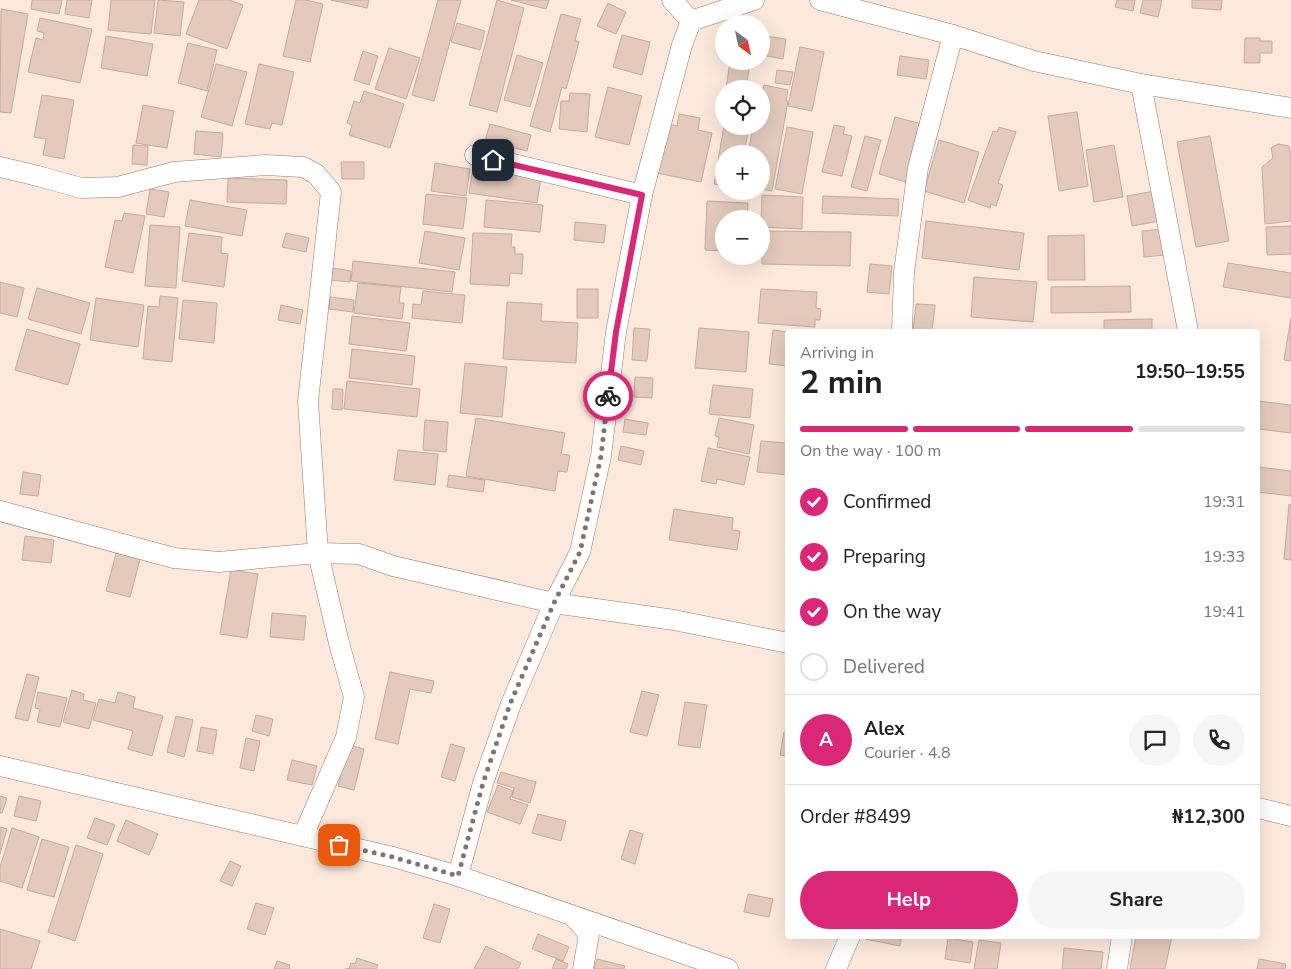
<!DOCTYPE html>
<html lang="en">
<head>
<meta charset="utf-8">
<style>
  :root { --surface:#fff; --page:#f6f6f6; --text:#222; --muted:#767676; --line:#e0e0e0; --accent:#db2777 }
  body { margin:0; font-family:"Nunito Sans",sans-serif; background:var(--page); color:var(--text); height:100vh; display:flex; flex-direction:column; font-size:19px; white-space:nowrap }
  * { box-sizing:border-box; margin:0 }
  p { font-size:16px; color:var(--muted) }
  .icon { flex:none; width:28px; height:28px; fill:none; stroke:currentColor; stroke-width:2; stroke-linecap:round; stroke-linejoin:round }
  .map { position:relative; flex:1; overflow:hidden }
  .panel { position:absolute; left:785px; top:329px; width:475px; height:610px; display:flex; flex-direction:column; background:var(--surface); border-radius:5px; box-shadow:0 5px 20px #0002 }
  .panel>* { flex:none }
  .needle { width:32px; rotate:147deg }
  .fabs { position:absolute; left:715px; top:15px; display:grid; gap:10px }
  .fabs a { display:grid; place-items:center; width:55px; height:55px; border-radius:50%; background:var(--surface); box-shadow:0 5px 20px #0002; font-size:25px }
  .pin { position:absolute; display:grid; place-items:center; width:42px; height:42px; color:#fff; margin:-21px; border-radius:10px; box-shadow:0 2px 8px #0006 }
  .courier { position:absolute; display:grid; place-items:center; width:50px; height:50px; margin:-25px; border:4px solid #db2777; border-radius:50%; background:#fff; color:#222; box-shadow:0 1px 6px #0007 }
  .headline em { font-style:normal; font-weight:700 }
  .headline div { display:flex; flex-direction:column-reverse }
  .headline { display:flex; align-items:center; justify-content:space-between; height:85px; padding:0 15px }
  h1 { font-size:32px; font-weight:700; line-height:38px }
  .bar { display:grid; grid-template-columns:repeat(4,1fr); gap:8px 5px; align-content:center; height:60px; padding:0 15px }
  .bar i { height:6px; border-radius:4px; background:var(--line) }
  .bar .current { background:var(--accent) }
  .bar p { grid-column:span 4 }
  .line { display:flex; align-items:center; gap:12px; padding:0 15px; border-top:1px solid var(--line) }
  .line div { flex:1 }
  .round { display:grid; place-items:center; flex:none; width:52px; height:52px; border-radius:26px; background:var(--page) }
  ol { padding:0 15px; list-style:none }
  li { display:flex; align-items:center; gap:15px; height:55px }
  li p { margin-inline-start:auto }
  li .icon { padding:5px; border-radius:50%; background:var(--accent); color:#fff; stroke-width:4 }
  li:last-child { color:var(--muted) }
  li i { width:28px; height:28px; border:2px solid var(--line); border-radius:50% }
  .primary-button { display:flex; gap:10px; margin-top:auto; padding:10px 15px }
  .primary-button a { flex:1; height:58px; border-radius:30px; background:var(--accent); color:#fff; font-size:20px; font-weight:700; line-height:58px; text-align:center }
  .primary-button a+a { background:var(--page); color:var(--text) }
  .map>svg:first-child { display:block }
  .building { fill:#e3cabc; stroke:#c3ab9d }
  .lines { fill:none; stroke-linecap:round; stroke-linejoin:round }
  .street-casing { stroke:#947d70; stroke-width:21 }
  .street { stroke:#fff; stroke-width:20 }
  .done { stroke:#82746c; stroke-width:5; stroke-dasharray:0 9 }
  .route { stroke:#db2777; stroke-width:6 }
</style>
</head>
<body>
<div class="map">
<svg width="1291" height="969" viewBox="0 0 1291 969">
  <rect width="100%" height="100%" fill="#fde8dc"/>
  <g class="building">
    <polygon points="32,0 62,0 59,14 31,9"/>
    <polygon points="67,0 92,0 89,18 65,14"/>
    <polygon points="111,0 155,0 151,34 108,30"/>
    <polygon points="158,0 184,2 180,36 154,33"/>
    <polygon points="199,0 229,0 243,5 227,49 186,34"/>
    <polygon points="296,0 306,0 323,4 310,62 283,56"/>
    <polygon points="331,0 369,0 367,8"/>
    <polygon points="438,0 461,0 434,101 412,95"/>
    <polygon points="497,0 524,8 497,112 469,105"/>
    <polygon points="511,0 549,0 546,9"/>
    <polygon points="1117,0 1135,0 1133,11 1115,7"/>
    <polygon points="1143,0 1162,0 1158,17 1140,13"/>
    <polygon points="1192,0 1222,0 1221,10 1192,8"/>
    <polygon points="608,3 626,12 616,34 597,26"/>
    <polygon points="1,9 28,14 11,113 0,112"/>
    <polygon points="561,14 581,19 575,40 579,42 566,89 562,87 550,132 530,126"/>
    <polygon points="40,18 92,29 80,83 28,72 36,38 43,40 44,33 37,31"/>
    <polygon points="457,23 485,31 480,50 451,42"/>
    <polygon points="622,35 650,42 642,75 613,67"/>
    <polygon points="106,36 153,44 147,76 101,68"/>
    <polygon points="765,36 786,39 783,59 762,55"/>
    <polygon points="1245,38 1260,38 1260,41 1272,41 1272,53 1260,53 1260,63 1244,63"/>
    <polygon points="188,43 217,50 207,91 178,83"/>
    <polygon points="800,47 824,52 812,111 788,106"/>
    <polygon points="389,48 420,58 406,99 375,89"/>
    <polygon points="363,51 378,56 369,85 354,80"/>
    <polygon points="517,55 543,63 530,107 504,100"/>
    <polygon points="900,56 929,60 926,79 897,75"/>
    <polygon points="730,61 750,61 746,89 726,89"/>
    <polygon points="216,64 247,72 232,126 201,117"/>
    <polygon points="259,64 294,72 282,125 272,123 270,129 245,124"/>
    <polygon points="777,70 793,72 790,85 775,83"/>
    <polygon points="764,85 788,90 786,101 788,101 772,191 761,189 761,154 748,154 753,126 761,126 761,97"/>
    <polygon points="608,87 642,96 629,145 595,137"/>
    <polygon points="364,91 404,104 390,148 349,135 352,125 347,123 354,101 360,103"/>
    <polygon points="570,93 590,94 587,132 559,129 561,101 569,101"/>
    <polygon points="42,95 74,100 64,159 43,155 46,139 34,137"/>
    <polygon points="143,105 174,111 167,148 136,143"/>
    <polygon points="1077,112 1088,186 1059,191 1048,116"/>
    <polygon points="679,114 700,118 698,130 712,133 701,182 652,172 663,123 677,126"/>
    <polygon points="895,117 922,124 906,182 879,174"/>
    <polygon points="490,124 531,135 527,151 485,141"/>
    <polygon points="834,125 845,127 843,134 852,136 842,176 822,172"/>
    <polygon points="724,126 749,126 744,154 724,154 724,186 714,184"/>
    <polygon points="787,127 813,132 802,194 775,189"/>
    <polygon points="999,127 1016,132 998,183 1003,185 996,206 991,204 990,208 968,200 993,131 997,132"/>
    <polygon points="196,131 223,133 221,157 194,154"/>
    <polygon points="865,136 881,140 867,191 851,187"/>
    <polygon points="1210,136 1229,241 1196,247 1177,142"/>
    <polygon points="939,140 979,152 964,203 924,191"/>
    <polygon points="1278,144 1289,146 1291,159 1291,221 1265,224 1262,167 1273,158 1271,148"/>
    <polygon points="133,145 148,146 147,165 132,164"/>
    <polygon points="1114,145 1123,197 1094,202 1086,150"/>
    <polygon points="341,162 364,162 364,179 342,179"/>
    <polygon points="435,163 470,169 466,196 431,191"/>
    <polygon points="473,168 541,178 537,203 469,193"/>
    <polygon points="228,178 287,180 286,204 227,202"/>
    <polygon points="150,189 169,192 164,217 146,214"/>
    <polygon points="1155,191 1160,221 1132,226 1127,196"/>
    <polygon points="426,194 467,198 463,229 423,224"/>
    <polygon points="762,195 803,197 802,229 761,227"/>
    <polygon points="823,196 899,199 898,216 822,213"/>
    <polygon points="190,200 247,210 242,236 185,226"/>
    <polygon points="486,200 543,205 540,232 484,227"/>
    <polygon points="707,201 748,203 747,219 724,219 724,251 705,250"/>
    <polygon points="124,213 145,216 133,273 105,267 115,220 122,221"/>
    <polygon points="926,221 1024,233 1019,270 922,258"/>
    <polygon points="575,222 606,225 604,243 574,240"/>
    <polygon points="150,225 180,227 176,288 145,286"/>
    <polygon points="1291,226 1291,254 1267,255 1266,227"/>
    <polygon points="1163,229 1165,255 1144,257 1142,231"/>
    <polygon points="425,231 465,238 459,270 419,263"/>
    <polygon points="762,231 851,232 850,266 762,264"/>
    <polygon points="189,233 222,237 221,253 228,254 224,287 182,281"/>
    <polygon points="286,233 309,238 306,252 282,247"/>
    <polygon points="473,233 512,234 511,247 515,247 515,254 523,254 522,274 510,273 509,286 470,284"/>
    <polygon points="1084,235 1085,280 1048,280 1048,236"/>
    <polygon points="353,261 455,272 452,292 351,281"/>
    <polygon points="1228,263 1291,273 1291,298 1223,287"/>
    <polygon points="870,264 892,266 889,294 867,292"/>
    <polygon points="333,268 351,271 350,282 331,280"/>
    <polygon points="974,277 1037,282 1033,322 971,317"/>
    <polygon points="0,282 24,288 17,317 0,313"/>
    <polygon points="358,283 401,287 399,303 404,303 402,319 354,313"/>
    <polygon points="1130,286 1131,312 1051,313 1051,287"/>
    <polygon points="37,288 90,303 81,334 28,319"/>
    <rect x="577" y="289" width="21" height="29"/>
    <polygon points="761,289 817,292 816,308 821,309 820,320 815,320 815,327 758,323"/>
    <polygon points="423,291 465,295 462,323 412,318 413,304 421,305"/>
    <polygon points="160,296 178,298 172,362 143,359 148,306 159,307"/>
    <polygon points="330,297 354,300 353,312 329,309"/>
    <polygon points="96,298 144,305 138,347 90,340"/>
    <polygon points="183,300 217,303 214,343 179,339"/>
    <polygon points="507,302 542,304 541,321 578,323 576,363 503,359"/>
    <polygon points="916,304 935,305 932,331 913,330"/>
    <polygon points="281,305 303,310 300,324 278,320"/>
    <polygon points="352,316 410,323 406,351 349,344"/>
    <polygon points="1291,318 1291,361 1284,360"/>
    <polygon points="1152,319 1152,331 1104,331 1104,320"/>
    <polygon points="634,328 650,329 647,361 632,360"/>
    <polygon points="699,328 749,332 746,372 695,368"/>
    <polygon points="27,329 80,344 68,385 15,370"/>
    <polygon points="773,330 788,332 788,366 769,364"/>
    <polygon points="352,349 415,356 412,385 349,378"/>
    <polygon points="465,363 507,367 502,417 460,413"/>
    <polygon points="635,377 653,378 652,398 634,397"/>
    <polygon points="347,381 420,389 417,417 344,409"/>
    <polygon points="713,385 753,389 750,418 709,414"/>
    <polygon points="333,389 343,389 342,410 332,409"/>
    <polygon points="1258,401 1291,405 1291,433 1258,429"/>
    <polygon points="476,418 565,433 561,454 570,455 567,472 558,471 555,491 466,476"/>
    <polygon points="719,418 754,425 749,454 717,447 719,437 715,436"/>
    <polygon points="625,419 648,423 646,435 623,432"/>
    <polygon points="425,420 448,422 446,452 423,450"/>
    <polygon points="761,441 788,443 788,475 757,472"/>
    <polygon points="621,446 644,451 641,465 618,460"/>
    <polygon points="708,448 750,457 744,485 717,479 716,484 701,481"/>
    <polygon points="398,450 438,454 435,485 394,480"/>
    <polygon points="1258,467 1291,471 1291,496 1258,492"/>
    <polygon points="23,472 41,475 38,496 20,494"/>
    <polygon points="449,475 485,480 483,492 447,487"/>
    <polygon points="1289,504 1291,505 1291,560 1284,559"/>
    <polygon points="674,509 733,518 732,530 740,531 737,550 669,540"/>
    <polygon points="25,536 54,540 51,563 22,560"/>
    <polygon points="118,546 142,552 130,597 106,591"/>
    <polygon points="231,570 258,574 247,638 220,634"/>
    <polygon points="272,613 306,616 304,640 270,637"/>
    <polygon points="390,672 434,681 431,693 410,689 398,744 375,739"/>
    <polygon points="27,674 39,677 28,721 15,718"/>
    <polygon points="72,690 84,694 83,700 96,703 89,729 63,722"/>
    <polygon points="642,691 659,695 647,736 630,732"/>
    <polygon points="38,692 67,698 60,727 37,722 40,709 35,708"/>
    <polygon points="118,692 135,697 133,708 163,716 152,756 128,749 133,731 93,720 99,699 115,703"/>
    <polygon points="685,702 707,705 700,748 678,745"/>
    <polygon points="256,715 273,719 269,736 252,731"/>
    <polygon points="176,716 193,720 184,757 167,752"/>
    <polygon points="201,727 217,730 213,754 197,751"/>
    <polygon points="784,732 788,732 788,756 780,755"/>
    <polygon points="246,738 260,741 254,771 240,768"/>
    <polygon points="451,744 465,748 455,781 441,777"/>
    <polygon points="348,745 364,749 354,790 338,786"/>
    <polygon points="292,760 317,766 312,785 287,780"/>
    <polygon points="501,772 536,782 530,803 512,797 514,788 497,783"/>
    <polygon points="498,785 513,791 510,799 528,805 520,824 487,812"/>
    <polygon points="0,796 7,798 2,813 0,813"/>
    <polygon points="19,796 41,801 36,821 14,816"/>
    <polygon points="538,814 566,821 561,841 532,833"/>
    <polygon points="95,818 115,825 107,845 87,838"/>
    <polygon points="126,820 158,834 149,855 117,841"/>
    <polygon points="0,827 7,829 0,854"/>
    <polygon points="12,828 39,837 22,888 0,881 0,867"/>
    <polygon points="630,830 643,834 635,864 621,859"/>
    <polygon points="42,839 69,847 54,897 27,890"/>
    <polygon points="76,845 103,854 75,941 48,932"/>
    <polygon points="230,861 241,866 232,886 220,881"/>
    <polygon points="748,894 773,899 769,917 744,912"/>
    <polygon points="256,903 274,908 265,935 247,929"/>
    <polygon points="434,904 450,909 440,943 423,938"/>
    <polygon points="0,929 40,941 31,969 0,969"/>
    <polygon points="538,934 569,947 563,961 532,949"/>
    <polygon points="866,936 902,936 900,946 865,939"/>
    <polygon points="1136,936 1172,936 1165,969 1130,969"/>
    <polygon points="948,938 973,942 970,963 945,959"/>
    <polygon points="979,940 1001,943 997,969 974,969"/>
    <polygon points="486,946 521,963 518,969 474,969"/>
    <polygon points="1064,948 1103,952 1101,969 1062,969"/>
    <polygon points="357,958 378,965 376,969 345,969 349,969 351,963 355,964"/>
    <polygon points="556,959 568,964 566,969 552,969"/>
    <polygon points="597,959 625,966 624,969 594,969"/>
    <polygon points="1259,959 1286,964 1285,969 1257,969"/>
    <polygon points="277,961 290,965 289,969 274,969"/>
  </g>
  <g class="lines">
    <g class="street-casing">
      <g id="street">
        <polyline points="672,0 691,21"/>
        <polyline points="820,0 953,35 1034,61 1141,84 1291,108"/>
        <polyline points="1141,84 1188,331"/>
        <polyline points="475,155 642,195"/>
        <polyline points="0,167 38,176 81,188 118,187 174,172 265,165 303,167 316,174 331,192 308,401 318,553 339,643 354,697 346,737 303,836"/>
        <polyline points="902,331 904,272 918,168 953,35"/>
        <polyline points="0,511 174,558 219,562 318,553 359,554 393,566 554,603 674,620 788,643"/>
        <polyline points="0,766 393,857 458,876 728,969"/>
        <polyline points="1258,808 1291,816"/>
        <polyline points="458,876 483,783 511,704 554,603 580,552 601,456 616,332 642,195 682,45 691,21 754,0"/>
        <polyline points="573,916 589,934 583,969"/>
        <polyline points="836,969 850,936"/>
        <polyline points="1117,969 1122,936"/>
      </g>
    </g>
    <use href="#street" class="street"/>
  </g>
  <g class="lines">
    <polyline class="done" points="339,845 393,857 458,876 483,783 510,704 554,603 580,552 601,456 608,396"/>
    <polyline class="route" points="493,160 642,195 616,332 608,396"/>
  </g>
</svg>
<div class="fabs">
<a><svg class="needle" viewBox="-14 -14 28 28"><path d="M0-13l5 13h-10z" fill="#e53935"/><path d="M0 13l5-13h-10z" fill="#767676"/></svg></a>
<a><svg class="icon" aria-label="locate" viewBox="0 0 24 24"><circle cx="12" cy="12" r="6"/><path d="M12 2v4M12 18v4M2 12h4M18 12h4"/></svg></a>
<a>+</a>
<a>−</a>
</div>
<div class="pin" style="left:339px;top:845px;background:#ea580c"><svg class="icon" aria-label="bag" viewBox="0 0 24 24"><path d="M5 8h14l-1 12H6zM9 8a3 3 0 0 1 6 0"/></svg></div>
<div class="pin" style="left:493px;top:160px;background:#1f2937"><svg class="icon" aria-label="home" viewBox="0 0 24 24"><path d="M3 11l9-7 9 7M6 9v11h12V9"/></svg></div>
<div class="courier" style="left:608px;top:396px"><svg class="icon" aria-label="bike" viewBox="0 0 24 24"><circle cx="6" cy="16" r="4"/><circle cx="18" cy="16" r="4"/><path d="M6 16l4-8h5l3 8M10 8l3 8H6M13 5h3"/></svg></div>
<section class="panel">
<div class="headline"><div><h1>2 min</h1><p>Arriving in</p></div><em>19:50–19:55</em></div>
<div class="bar"><i class="current"></i><i class="current"></i><i class="current"></i><i></i><p>On the way · 100 m</p></div>
<ol>
<li><svg class="icon" aria-label="check" viewBox="0 0 24 24"><path d="M5 12l5 5 9-10"/></svg>Confirmed<p>19:31</p></li>
<li><svg class="icon" aria-label="check" viewBox="0 0 24 24"><path d="M5 12l5 5 9-10"/></svg>Preparing<p>19:33</p></li>
<li><svg class="icon" aria-label="check" viewBox="0 0 24 24"><path d="M5 12l5 5 9-10"/></svg>On the way<p>19:41</p></li>
<li><i></i>Delivered</li>
</ol>
<div class="line" style="height:90px"><b class="round" style="background:var(--accent);color:#fff">A</b><div><b>Alex</b><p>Courier · 4.8</p></div><a class="round"><svg class="icon" aria-label="chat" viewBox="0 0 24 24"><path d="M4 5h16v11H9l-5 4z"/></svg></a><a class="round"><svg class="icon" aria-label="phone" viewBox="0 0 24 24"><path d="M5 4h4l2 5-3 2q2 4 5 5l2-3 5 2v4C11 20 4 13 5 4z"/></svg></a></div>
<div class="line" style="height:65px"><div>Order #8499</div><b>₦12,300</b></div>
<div class="primary-button"><a>Help</a><a>Share</a></div>
</section>
</div>
</body>
</html>
